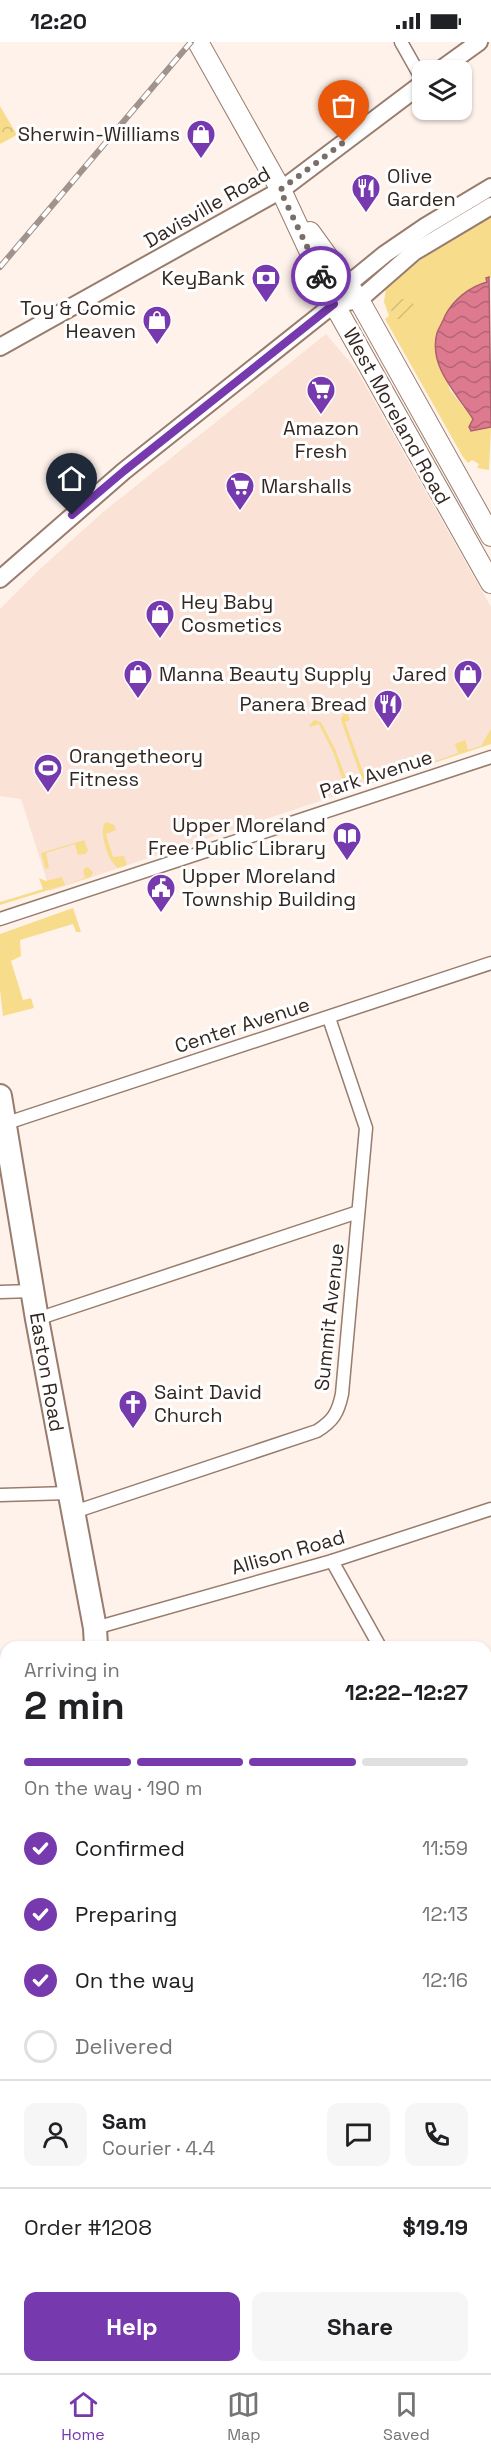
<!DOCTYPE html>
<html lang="en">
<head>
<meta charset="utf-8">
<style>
  :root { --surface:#fff; --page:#f6f6f6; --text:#202124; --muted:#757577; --line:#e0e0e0; --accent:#7739ae }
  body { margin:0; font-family:"Space Grotesk",sans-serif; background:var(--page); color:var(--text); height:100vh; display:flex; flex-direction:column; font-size:22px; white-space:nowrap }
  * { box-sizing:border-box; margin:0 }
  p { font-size:20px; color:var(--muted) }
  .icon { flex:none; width:33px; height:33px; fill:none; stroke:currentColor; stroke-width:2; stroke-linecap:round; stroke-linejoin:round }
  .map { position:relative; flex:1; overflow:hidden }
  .sheet { position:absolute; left:0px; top:1599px; width:492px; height:732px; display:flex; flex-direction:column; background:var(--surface); border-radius:18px 18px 0 0; box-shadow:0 2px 4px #0004 }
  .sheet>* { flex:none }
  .tools { position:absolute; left:412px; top:18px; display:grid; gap:12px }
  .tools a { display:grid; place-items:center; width:60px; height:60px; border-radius:12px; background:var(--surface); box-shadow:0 2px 4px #0004; font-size:30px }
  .pin { position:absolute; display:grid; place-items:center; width:51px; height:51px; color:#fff; margin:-62px -26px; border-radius:50% 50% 50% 0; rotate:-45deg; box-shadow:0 0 6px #0007 }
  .pin .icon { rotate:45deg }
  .courier { position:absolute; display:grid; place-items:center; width:60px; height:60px; margin:-30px; border:4px solid #7739ae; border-radius:50%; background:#fff; color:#222; box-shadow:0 2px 8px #0007 }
  .overview em { font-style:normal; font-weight:800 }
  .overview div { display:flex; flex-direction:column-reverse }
  .overview { display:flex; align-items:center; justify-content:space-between; height:102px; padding:0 24px }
  h1 { font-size:39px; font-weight:800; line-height:45px }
  .bar { display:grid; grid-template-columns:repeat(4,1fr); gap:9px 6px; align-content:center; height:72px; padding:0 24px }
  .bar i { height:8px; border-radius:4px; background:var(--line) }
  .bar .active { background:var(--accent) }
  .bar p { grid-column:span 4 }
  .line { display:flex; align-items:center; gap:15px; padding:0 24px; border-top:2px solid var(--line) }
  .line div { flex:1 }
  .round { display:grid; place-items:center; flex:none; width:63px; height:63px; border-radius:12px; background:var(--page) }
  ol { padding:0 24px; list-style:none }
  li { display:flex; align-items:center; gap:18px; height:66px }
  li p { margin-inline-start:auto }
  li .icon { padding:6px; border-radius:50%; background:var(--accent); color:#fff; stroke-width:4 }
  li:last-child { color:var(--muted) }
  li i { width:33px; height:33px; border:3px solid var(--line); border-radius:50% }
  .button { display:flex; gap:12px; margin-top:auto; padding:12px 24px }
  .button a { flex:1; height:69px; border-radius:12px; background:var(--accent); color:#fff; font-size:24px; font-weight:800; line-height:69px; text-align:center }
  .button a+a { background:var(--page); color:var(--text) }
  .status { display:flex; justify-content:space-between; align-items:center; height:42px; padding:0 30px; background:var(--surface); direction:ltr }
  .status svg { height:16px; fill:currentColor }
  .tabs { display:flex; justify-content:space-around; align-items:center; height:84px; border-top:2px solid var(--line); background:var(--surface); font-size:16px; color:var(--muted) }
  .tabs a { display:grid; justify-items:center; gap:3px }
  .tabs .active { color:var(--accent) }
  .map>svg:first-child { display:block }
  .built { fill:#fae2d6 }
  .grass { fill:#f7dc8b }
  .park { fill:url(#park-crowns) }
  .garden { fill:url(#garden-furrows) }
  .water { fill:url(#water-waves); stroke:#ab616e; stroke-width:1.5 }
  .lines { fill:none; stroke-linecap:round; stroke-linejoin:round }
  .street-casing { stroke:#987c6d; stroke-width:15 }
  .secondary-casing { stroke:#987c6d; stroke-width:20 }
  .primary-casing { stroke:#987c6d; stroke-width:22 }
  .highway-casing { stroke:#987c6d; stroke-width:26 }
  .street { stroke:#fff; stroke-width:12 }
  .secondary { stroke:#fff; stroke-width:16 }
  .primary { stroke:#fff; stroke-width:20 }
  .highway { stroke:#fff; stroke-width:22 }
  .rail-casing { stroke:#a0938d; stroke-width:6 }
  .rail { stroke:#fff; stroke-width:4; stroke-dasharray:11; stroke-linecap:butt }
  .done { stroke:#7a6e68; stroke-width:6; stroke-dasharray:0 10.8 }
  .route { stroke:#7739ae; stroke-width:8 }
  .labels { text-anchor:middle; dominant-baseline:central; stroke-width:6; stroke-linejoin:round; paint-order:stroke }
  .poi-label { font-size:20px; fill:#332721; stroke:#fff; text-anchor:start }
  .street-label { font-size:20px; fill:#332721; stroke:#fff }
</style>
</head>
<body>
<div class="status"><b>12:20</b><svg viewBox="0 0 49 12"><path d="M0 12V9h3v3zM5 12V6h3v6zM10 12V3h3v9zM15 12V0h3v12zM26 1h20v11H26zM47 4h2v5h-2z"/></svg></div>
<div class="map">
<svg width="491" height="2331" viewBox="0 0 491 2331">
  <defs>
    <pattern id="park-crowns" width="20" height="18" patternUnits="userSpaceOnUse" patternTransform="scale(1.5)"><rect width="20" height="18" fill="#f7dc8b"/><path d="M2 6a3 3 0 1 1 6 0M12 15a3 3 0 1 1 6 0" fill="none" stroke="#d4bd78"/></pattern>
    <pattern id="garden-furrows" width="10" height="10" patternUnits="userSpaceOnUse" patternTransform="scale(1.5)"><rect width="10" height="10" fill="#f7dc8b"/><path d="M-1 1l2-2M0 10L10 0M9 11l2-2" fill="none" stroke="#d4bd78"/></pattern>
    <pattern id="water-waves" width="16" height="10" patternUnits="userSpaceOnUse" patternTransform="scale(1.5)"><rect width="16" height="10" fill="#de7a8f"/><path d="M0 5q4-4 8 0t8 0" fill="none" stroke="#b56474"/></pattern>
  </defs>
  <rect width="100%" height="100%" fill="#fff2eb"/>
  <polygon class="built" points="326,292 356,327 491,565 491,702 50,849 21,757 0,754 0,567 41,526 102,471"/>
  <g class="grass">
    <polygon points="491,174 491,236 489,235 487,240 456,257 438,288 435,306 450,348 473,377 469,385 471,389 491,385 489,428 477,426 479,422 472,418 468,421 463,415 385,277 389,274 384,260 386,246 430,210 467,187"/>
    <polygon points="346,667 350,678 345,680 364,733 372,731 374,740 414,726 412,714 415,714 419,725 458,711 455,702 465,698 468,708 481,704 491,687 491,702 372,741 363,737 360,732 342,681 341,677"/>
    <polygon points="314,678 321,680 335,707 349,744 348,750 337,753 334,742 343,739 333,710 319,682 310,685 309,684"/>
    <path d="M107 780 114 783 116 788 106 792 113 815 124 814 127 823 118 826C108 819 100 793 104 782Z"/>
    <polygon points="84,798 88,809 85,812 78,813 75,802 46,811 49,826 45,827 41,811"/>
    <polygon points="87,825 93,830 91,835 0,863 0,860 43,847 39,836 46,839 62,835 65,843 85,836 83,828"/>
    <polygon points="73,866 81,890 76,890 73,882 20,898 21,914 11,919 23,958 31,956 34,966 3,974 0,948 0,892"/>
  </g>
  <polygon class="park" points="0,64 17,93 0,102"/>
  <path class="garden" d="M394 257C405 257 411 256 417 267L409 277H395L389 263Z"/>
  <path class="water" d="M489 235 491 385 471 389 469 385 473 377C457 352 428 324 437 291 439 285 443 280 445 274 453 258 469 245 487 240L486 236Z"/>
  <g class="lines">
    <g class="street-casing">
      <g id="street">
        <polyline points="401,0 423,39"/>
        <polyline points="0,877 491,715"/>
        <polyline points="4,1082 491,921"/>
        <polyline points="0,1250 33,1249"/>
        <polyline points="37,1277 358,1170"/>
        <polyline points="0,1453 69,1451"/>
        <path d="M74 1470 317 1389C333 1379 338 1371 342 1352L366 1086 329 976"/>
        <polyline points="332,1519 380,1605"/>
        <polyline points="95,1586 332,1519 491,1467"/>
        <polyline points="486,1674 491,1671"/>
        <polyline points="486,1874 491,1872"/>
        <polyline points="486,2068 491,2066"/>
        <polyline points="0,2235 6,2235"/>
        <polyline points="486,2265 491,2262"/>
        <polyline points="365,2331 376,2325"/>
      </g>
    </g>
    <g class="secondary-casing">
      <g id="secondary">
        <polyline points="440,28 479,0"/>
        <polyline points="347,260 359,258 414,210 491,164"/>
        <polyline points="0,305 281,148 423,41"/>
        <polyline points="0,537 124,429 334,262 347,243 385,212 426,184 491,145"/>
      </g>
    </g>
    <g class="primary-casing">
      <g id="primary">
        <polyline points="198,0 281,148 334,262 491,541"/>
        <polyline points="310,190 359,258 491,494"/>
      </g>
    </g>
    <g class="highway-casing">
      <g id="highway">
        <polyline points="0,1054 37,1277 95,1586 96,1605"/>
        <polyline points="92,2331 93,2325"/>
      </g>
    </g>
    <use href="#street" class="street"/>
    <use href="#secondary" class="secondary"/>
    <use href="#primary" class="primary"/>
    <use href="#highway" class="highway"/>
    <g class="rail-casing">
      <polyline id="rail" points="0,225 191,0"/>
    </g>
    <use href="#rail" class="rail"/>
  </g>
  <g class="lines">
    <polyline class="done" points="321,234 280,148 344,100"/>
    <polyline class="route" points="72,473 124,429 334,262 321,234"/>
  </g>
  <defs>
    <g id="shop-pin" transform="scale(1.5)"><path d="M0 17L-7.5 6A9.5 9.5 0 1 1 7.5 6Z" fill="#7739ae" stroke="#fff"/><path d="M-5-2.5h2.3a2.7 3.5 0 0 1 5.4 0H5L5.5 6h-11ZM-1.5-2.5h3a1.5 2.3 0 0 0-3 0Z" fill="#fff"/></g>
    <g id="restaurant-pin" transform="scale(1.5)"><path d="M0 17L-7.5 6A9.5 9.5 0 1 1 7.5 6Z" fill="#7739ae" stroke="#fff"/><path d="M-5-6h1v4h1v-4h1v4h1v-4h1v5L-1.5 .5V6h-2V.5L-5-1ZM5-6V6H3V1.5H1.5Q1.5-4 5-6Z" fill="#fff"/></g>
    <g id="bank-pin" transform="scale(1.5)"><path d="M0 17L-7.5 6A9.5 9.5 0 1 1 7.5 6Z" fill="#7739ae" stroke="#fff"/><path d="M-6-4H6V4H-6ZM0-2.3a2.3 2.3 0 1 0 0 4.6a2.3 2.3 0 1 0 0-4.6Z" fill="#fff"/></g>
    <g id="supermarket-pin" transform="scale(1.5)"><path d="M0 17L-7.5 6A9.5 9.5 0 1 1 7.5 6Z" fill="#7739ae" stroke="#fff"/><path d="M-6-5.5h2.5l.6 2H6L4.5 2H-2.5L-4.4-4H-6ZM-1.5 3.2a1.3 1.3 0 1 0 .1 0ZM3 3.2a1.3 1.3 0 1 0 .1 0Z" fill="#fff"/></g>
    <g id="stadium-pin" transform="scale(1.5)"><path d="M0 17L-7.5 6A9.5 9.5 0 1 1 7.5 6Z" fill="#7739ae" stroke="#fff"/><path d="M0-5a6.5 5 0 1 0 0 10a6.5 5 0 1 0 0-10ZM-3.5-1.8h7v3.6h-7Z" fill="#fff"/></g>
    <g id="library-pin" transform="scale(1.5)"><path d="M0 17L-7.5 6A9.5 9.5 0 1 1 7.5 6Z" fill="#7739ae" stroke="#fff"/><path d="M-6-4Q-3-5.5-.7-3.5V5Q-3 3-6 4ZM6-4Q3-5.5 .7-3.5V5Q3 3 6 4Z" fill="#fff"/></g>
    <g id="civic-pin" transform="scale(1.5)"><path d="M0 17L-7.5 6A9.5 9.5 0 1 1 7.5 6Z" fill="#7739ae" stroke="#fff"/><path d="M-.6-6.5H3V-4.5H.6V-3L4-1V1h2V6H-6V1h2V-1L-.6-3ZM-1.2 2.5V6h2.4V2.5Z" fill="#fff"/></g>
    <g id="church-pin" transform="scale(1.5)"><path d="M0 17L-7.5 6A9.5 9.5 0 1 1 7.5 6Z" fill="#7739ae" stroke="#fff"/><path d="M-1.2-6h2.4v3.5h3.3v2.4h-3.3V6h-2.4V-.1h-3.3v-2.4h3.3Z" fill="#fff"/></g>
  </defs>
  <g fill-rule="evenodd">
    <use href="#shop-pin" x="201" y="92"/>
    <use href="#restaurant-pin" x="366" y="146"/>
    <use href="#bank-pin" x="266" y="236"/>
    <use href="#shop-pin" x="157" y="278"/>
    <use href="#supermarket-pin" x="321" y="348"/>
    <use href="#supermarket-pin" x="240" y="444"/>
    <use href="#shop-pin" x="160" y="572"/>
    <use href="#shop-pin" x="138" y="632"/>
    <use href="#shop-pin" x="468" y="632"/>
    <use href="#restaurant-pin" x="388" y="662"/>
    <use href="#stadium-pin" x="48" y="726"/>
    <use href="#library-pin" x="347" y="794"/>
    <use href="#civic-pin" x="161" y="846"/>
    <use href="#church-pin" x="133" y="1362"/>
  </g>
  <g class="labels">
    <g class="poi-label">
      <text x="180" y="92" text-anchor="end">Sherwin-Williams</text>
      <text x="387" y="134">Olive<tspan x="387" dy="23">Garden</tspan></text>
      <text x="245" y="236" text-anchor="end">KeyBank</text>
      <text x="136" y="266" text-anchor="end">Toy &amp; Comic<tspan x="136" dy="23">Heaven</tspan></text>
      <text x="321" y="386" text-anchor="middle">Amazon<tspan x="321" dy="23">Fresh</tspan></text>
      <text x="261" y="444">Marshalls</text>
      <text x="181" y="560">Hey Baby<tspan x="181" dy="23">Cosmetics</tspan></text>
      <text x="159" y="632">Manna Beauty Supply</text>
      <text x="447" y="632" text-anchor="end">Jared</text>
      <text x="367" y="662" text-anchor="end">Panera Bread</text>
      <text x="69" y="714">Orangetheory<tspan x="69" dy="23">Fitness</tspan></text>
      <text x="326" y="783" text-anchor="end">Upper Moreland<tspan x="326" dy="23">Free Public Library</tspan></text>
      <text x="182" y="834">Upper Moreland<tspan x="182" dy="23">Township Building</tspan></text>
      <text x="154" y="1350">Saint David<tspan x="154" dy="23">Church</tspan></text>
    </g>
    <g class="street-label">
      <text transform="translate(207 165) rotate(-30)">Davisville Road</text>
      <text transform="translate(397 374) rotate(61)">West Moreland Road</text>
      <text transform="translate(376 732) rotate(-18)">Park Avenue</text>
      <text transform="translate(242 983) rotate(-18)">Center Avenue</text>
      <text transform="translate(329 1275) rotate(-84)">Summit Avenue</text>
      <text transform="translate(47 1330) rotate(80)">Easton Road</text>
      <text transform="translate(288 1510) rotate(-16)">Allison Road</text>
    </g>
  </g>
</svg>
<div class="tools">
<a><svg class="icon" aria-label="layers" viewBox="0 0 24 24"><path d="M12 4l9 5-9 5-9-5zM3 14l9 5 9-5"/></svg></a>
</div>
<div class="pin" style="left:344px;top:100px;background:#ea580c"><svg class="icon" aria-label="bag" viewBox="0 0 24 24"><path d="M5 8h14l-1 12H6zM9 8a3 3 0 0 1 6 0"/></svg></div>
<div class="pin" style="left:72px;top:473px;background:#1f2937"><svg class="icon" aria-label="home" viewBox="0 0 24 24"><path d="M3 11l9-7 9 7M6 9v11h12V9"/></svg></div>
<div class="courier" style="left:321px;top:234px"><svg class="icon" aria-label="bike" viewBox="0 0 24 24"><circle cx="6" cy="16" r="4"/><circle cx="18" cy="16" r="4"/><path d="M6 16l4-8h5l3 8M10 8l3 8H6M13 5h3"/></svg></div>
<section class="sheet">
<div class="overview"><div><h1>2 min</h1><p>Arriving in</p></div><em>12:22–12:27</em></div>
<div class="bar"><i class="active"></i><i class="active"></i><i class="active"></i><i></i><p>On the way · 190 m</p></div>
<ol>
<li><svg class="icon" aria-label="check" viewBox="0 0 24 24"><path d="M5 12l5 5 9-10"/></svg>Confirmed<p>11:59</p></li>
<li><svg class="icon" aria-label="check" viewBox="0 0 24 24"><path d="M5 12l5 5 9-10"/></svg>Preparing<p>12:13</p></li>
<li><svg class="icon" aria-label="check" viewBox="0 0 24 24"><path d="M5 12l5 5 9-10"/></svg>On the way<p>12:16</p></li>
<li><i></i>Delivered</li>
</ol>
<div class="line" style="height:108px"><a class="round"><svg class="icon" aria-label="person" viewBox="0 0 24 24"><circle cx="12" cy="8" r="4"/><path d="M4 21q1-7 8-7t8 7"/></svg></a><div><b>Sam</b><p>Courier · 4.4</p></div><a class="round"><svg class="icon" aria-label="chat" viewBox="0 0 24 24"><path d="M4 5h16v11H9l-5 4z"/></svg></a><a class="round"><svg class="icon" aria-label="phone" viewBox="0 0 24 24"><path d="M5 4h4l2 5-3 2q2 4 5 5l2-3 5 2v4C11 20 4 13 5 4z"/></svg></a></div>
<div class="line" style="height:78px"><div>Order #1208</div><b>$19.19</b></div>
<div class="button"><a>Help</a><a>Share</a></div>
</section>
</div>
<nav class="tabs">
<a class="active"><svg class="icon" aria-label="home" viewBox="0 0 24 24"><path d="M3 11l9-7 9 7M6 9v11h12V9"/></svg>Home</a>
<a><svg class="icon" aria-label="map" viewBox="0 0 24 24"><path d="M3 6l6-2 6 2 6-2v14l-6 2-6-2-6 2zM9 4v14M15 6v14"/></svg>Map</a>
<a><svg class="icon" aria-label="saved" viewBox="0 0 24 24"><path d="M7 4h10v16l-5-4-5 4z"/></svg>Saved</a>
</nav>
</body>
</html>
